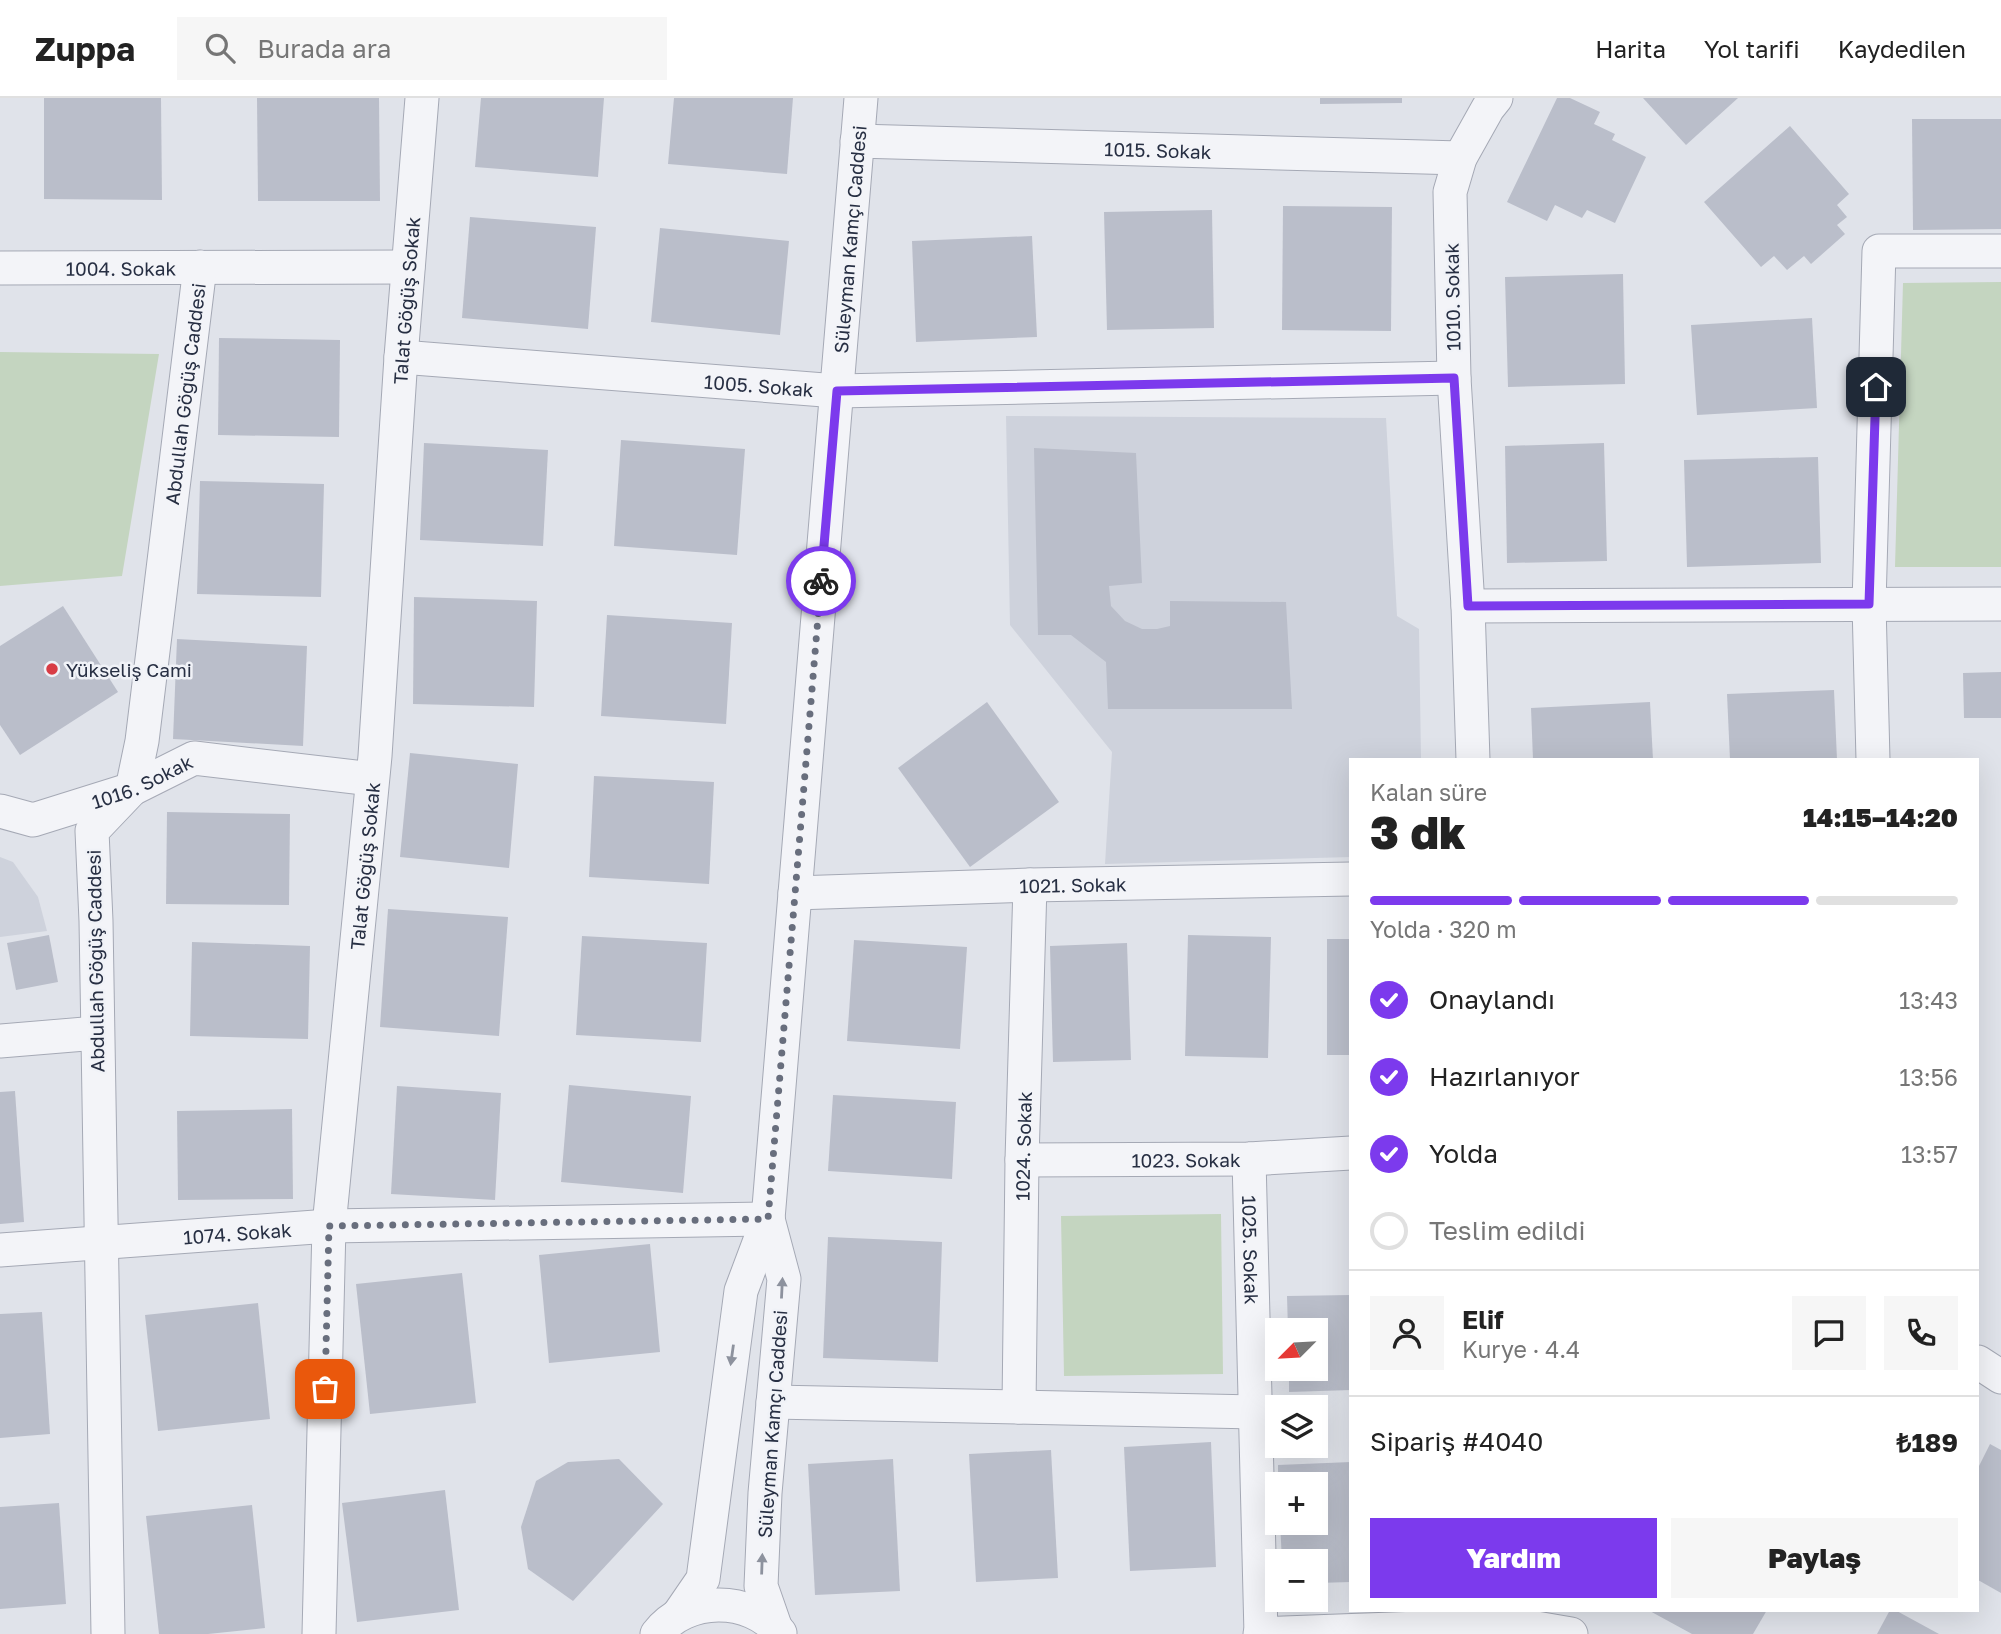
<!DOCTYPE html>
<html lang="tr">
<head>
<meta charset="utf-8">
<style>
  :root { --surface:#fff; --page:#f6f6f6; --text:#222; --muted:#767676; --line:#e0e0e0; --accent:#7c3aed }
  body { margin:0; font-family:"Golos Text",sans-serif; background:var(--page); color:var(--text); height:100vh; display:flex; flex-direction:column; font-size:26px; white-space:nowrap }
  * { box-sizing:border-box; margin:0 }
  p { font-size:23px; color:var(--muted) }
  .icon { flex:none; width:38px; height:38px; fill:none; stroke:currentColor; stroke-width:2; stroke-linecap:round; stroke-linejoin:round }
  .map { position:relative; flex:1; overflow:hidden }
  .sheet { position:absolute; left:1349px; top:660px; width:630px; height:854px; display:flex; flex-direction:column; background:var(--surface); border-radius:0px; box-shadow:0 7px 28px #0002 }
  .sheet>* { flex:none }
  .needle { width:46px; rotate:246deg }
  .tools { position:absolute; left:1265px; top:1220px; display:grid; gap:14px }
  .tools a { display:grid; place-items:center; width:63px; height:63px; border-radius:0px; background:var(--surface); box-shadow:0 7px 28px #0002; font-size:35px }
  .pin { position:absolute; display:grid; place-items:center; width:60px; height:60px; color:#fff; margin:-30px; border-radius:14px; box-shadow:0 4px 10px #0006 }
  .courier { position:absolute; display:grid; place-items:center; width:70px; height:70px; margin:-35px; border:5px solid #7c3aed; border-radius:50%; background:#fff; color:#222; box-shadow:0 2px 9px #0007 }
  .headline em { font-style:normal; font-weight:800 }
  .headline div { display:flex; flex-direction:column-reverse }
  .headline { display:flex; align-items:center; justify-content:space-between; height:119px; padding:0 21px }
  h1 { font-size:46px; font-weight:800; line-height:52px }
  .bar { display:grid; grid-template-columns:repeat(4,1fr); gap:10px 7px; align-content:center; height:84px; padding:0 21px }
  .bar i { height:9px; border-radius:5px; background:var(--line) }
  .bar .selected { background:var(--accent) }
  .bar p { grid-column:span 4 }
  .line { display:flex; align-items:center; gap:18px; padding:0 21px; border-top:2px solid var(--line) }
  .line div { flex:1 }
  .round { display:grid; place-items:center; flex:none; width:74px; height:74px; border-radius:0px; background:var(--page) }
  ol { padding:0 21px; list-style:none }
  li { display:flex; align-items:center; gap:21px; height:77px }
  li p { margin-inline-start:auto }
  li .icon { padding:7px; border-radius:50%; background:var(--accent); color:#fff; stroke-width:4 }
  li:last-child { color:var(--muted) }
  li i { width:38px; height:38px; border:4px solid var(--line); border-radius:50% }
  .button { display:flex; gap:14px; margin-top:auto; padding:14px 21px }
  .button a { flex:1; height:80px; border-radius:0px; background:var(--accent); color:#fff; font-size:28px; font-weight:800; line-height:80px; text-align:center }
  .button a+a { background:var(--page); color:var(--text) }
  header { display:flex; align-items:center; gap:42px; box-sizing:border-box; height:98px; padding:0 35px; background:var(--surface); border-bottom:2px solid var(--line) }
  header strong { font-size:33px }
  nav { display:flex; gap:38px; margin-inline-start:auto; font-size:24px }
  .search { width:490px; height:63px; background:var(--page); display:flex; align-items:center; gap:18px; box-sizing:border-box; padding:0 24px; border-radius:0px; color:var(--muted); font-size:26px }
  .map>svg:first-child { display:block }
  .built { fill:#ced2dc }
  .green { fill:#c4d5c0 }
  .building { fill:#babeca }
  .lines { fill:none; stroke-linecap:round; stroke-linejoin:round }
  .minor-casing { stroke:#a5a9b5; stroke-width:35 }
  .minor { stroke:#f3f4f8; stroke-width:33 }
  .oneway { fill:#8d929e }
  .done { stroke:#686e7d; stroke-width:7; stroke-dasharray:0 12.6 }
  .route { stroke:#7c3aed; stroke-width:9 }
  .poi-dot { fill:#d83c45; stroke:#f0f2f7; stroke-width:2.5 }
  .labels { text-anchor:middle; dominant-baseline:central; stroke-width:5; stroke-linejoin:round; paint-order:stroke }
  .street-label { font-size:19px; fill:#272f43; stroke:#f0f2f7 }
  .poi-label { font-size:19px; fill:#272f43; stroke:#f0f2f7; text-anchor:start }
</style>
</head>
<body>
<header>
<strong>Zuppa</strong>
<div class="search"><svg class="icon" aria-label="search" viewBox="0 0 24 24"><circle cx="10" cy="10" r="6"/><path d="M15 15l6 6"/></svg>Burada ara</div>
<nav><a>Harita</a><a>Yol tarifi</a><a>Kaydedilen</a></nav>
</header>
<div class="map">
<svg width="2001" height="1536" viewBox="0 0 2001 1536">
  <rect width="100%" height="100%" fill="#e0e3ea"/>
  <g class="built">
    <polygon points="1006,318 1386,320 1397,518 1419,531 1421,661 1351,662 1351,759 1105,766 1112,654 1010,527"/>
    <polygon points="0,759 13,764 38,799 47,833 0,839"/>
  </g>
  <g class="green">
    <polygon points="2001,184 2001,469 1895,469 1903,185"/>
    <polygon points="0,254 159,256 122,478 0,488"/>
    <polygon points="1221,1116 1223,1276 1064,1278 1061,1118"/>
  </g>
  <g class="building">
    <polygon points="44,0 161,0 162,102 44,101"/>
    <polygon points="257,0 379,0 380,103 258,103"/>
    <polygon points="481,0 604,0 598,79 475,69"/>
    <polygon points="674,0 793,0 787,76 668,66"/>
    <polygon points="1320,0 1402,0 1402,5 1320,6"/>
    <polygon points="1557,0 1570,0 1600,14 1594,26 1615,36 1612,42 1646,59 1615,125 1587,112 1582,120 1555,107 1547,123 1507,104"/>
    <polygon points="1643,0 1738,0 1686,47"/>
    <polygon points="1912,21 2001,21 2001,131 1913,132"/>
    <polygon points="1790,28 1849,96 1837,107 1847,119 1837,127 1845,136 1811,166 1804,158 1787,172 1774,158 1761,169 1704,104"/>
    <polygon points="1283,108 1392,109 1391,233 1282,232"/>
    <polygon points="1212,112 1214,230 1107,232 1104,114"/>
    <polygon points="470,119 596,129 588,231 462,220"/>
    <polygon points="660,130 789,143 780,237 651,224"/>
    <polygon points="1032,138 1037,239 916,244 912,143"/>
    <polygon points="1623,176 1625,286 1508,289 1505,179"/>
    <polygon points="1812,220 1817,310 1697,317 1691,227"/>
    <polygon points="219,240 340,242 339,339 218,337"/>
    <polygon points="621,342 745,351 737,457 614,448"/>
    <polygon points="424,345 548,352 543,448 420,442"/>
    <polygon points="1604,345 1607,463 1507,465 1505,348"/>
    <polygon points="1034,350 1136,355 1142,485 1109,488 1111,508 1125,523 1142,531 1157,531 1170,528 1170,503 1286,504 1292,611 1108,611 1106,564 1071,537 1038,537"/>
    <polygon points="1818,359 1821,465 1687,469 1684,362"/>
    <polygon points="200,383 324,386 321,499 197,496"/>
    <polygon points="414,499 537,503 534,609 413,606"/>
    <polygon points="63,508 118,594 20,657 0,627 0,548"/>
    <polygon points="607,517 732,525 726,626 601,618"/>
    <polygon points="177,541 307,548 303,648 173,641"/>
    <polygon points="2001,574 2001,620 1964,620 1963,575"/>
    <polygon points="1834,592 1837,662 1730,662 1727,596"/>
    <polygon points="987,604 1059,704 970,769 898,670"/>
    <polygon points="1650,604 1653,662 1533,662 1531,610"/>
    <polygon points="410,655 518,666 509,770 400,759"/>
    <polygon points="594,678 714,684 709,786 589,779"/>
    <polygon points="167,714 290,716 289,807 166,806"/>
    <polygon points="388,811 508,819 499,938 380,929"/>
    <polygon points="49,837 58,884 16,892 7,845"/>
    <polygon points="1188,837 1271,839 1268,960 1185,958"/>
    <polygon points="582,838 707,845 701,944 576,937"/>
    <rect x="1327" y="841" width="24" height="116"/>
    <polygon points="854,842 967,849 960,951 847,943"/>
    <polygon points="192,844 310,848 308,941 190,938"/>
    <polygon points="1127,845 1131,962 1053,964 1050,848"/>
    <polygon points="569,987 691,998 683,1095 561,1084"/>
    <polygon points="397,988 501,995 495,1102 391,1096"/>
    <polygon points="15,993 24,1124 0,1126 0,994"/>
    <polygon points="833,997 956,1004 952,1081 828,1073"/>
    <polygon points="292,1011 293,1101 178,1102 177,1013"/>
    <polygon points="828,1139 942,1144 938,1264 823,1260"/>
    <polygon points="650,1146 660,1254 549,1265 539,1157"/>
    <polygon points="462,1175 476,1305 370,1316 356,1186"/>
    <polygon points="1351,1197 1351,1292 1289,1294 1289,1270 1316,1270 1316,1232 1288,1232 1287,1198"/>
    <polygon points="258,1205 270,1321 158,1333 145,1217"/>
    <polygon points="42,1214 50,1336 0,1340 0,1216"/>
    <polygon points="1211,1344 1216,1469 1130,1473 1124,1349"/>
    <polygon points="1990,1346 2001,1352 2001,1495 1978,1482 1978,1370"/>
    <polygon points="1051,1352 1058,1480 976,1484 969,1356"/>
    <polygon points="619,1361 663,1406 573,1503 528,1471 521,1429 536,1383 568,1364"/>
    <polygon points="893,1361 900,1493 815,1497 808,1366"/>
    <polygon points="1351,1364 1351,1484 1316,1485 1316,1463 1282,1463 1280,1424 1316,1424 1316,1386 1278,1386 1278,1367"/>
    <polygon points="445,1392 459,1512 357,1524 342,1405"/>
    <polygon points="59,1405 66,1506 0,1511 0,1409"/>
    <polygon points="252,1407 265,1530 208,1536 159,1536 146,1418"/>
    <polygon points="1648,1512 1767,1512 1753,1536 1692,1536"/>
    <polygon points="1890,1512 1895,1512 1939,1536 1877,1536"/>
  </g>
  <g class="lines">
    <g class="minor-casing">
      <g id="minor">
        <path id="s1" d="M857 43 1460 60"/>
        <path id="s2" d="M0 170 408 169"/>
        <path id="s3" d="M401 259 837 293 1454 280"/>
        <polyline points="1468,508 2001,506"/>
        <polyline points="1473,662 1468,508 1454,280 1450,94 1460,60 1488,10 1496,0"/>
        <polyline points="1873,662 1869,506 1879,153 2001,153"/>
        <path id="s4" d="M0 713 33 722 132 691 194 660 372 681"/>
        <path id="s5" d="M795 795 1030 787 1351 781"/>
        <polyline points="0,943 97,935"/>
        <path id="s6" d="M1249 1061 1261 1536"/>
        <path id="s7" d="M1022 1062 1249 1061 1351 1055"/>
        <polyline points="768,1121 784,1181 765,1395 761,1488 776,1531"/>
        <path id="s8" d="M0 1152 329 1128 768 1121"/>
        <polyline points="1978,1264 2001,1279"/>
        <polyline points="773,1304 1256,1314"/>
        <path id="s9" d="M1019 1309 1022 1062 1030 787"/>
        <path id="s10" d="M679 1516 703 1481 741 1193 768 1121 861 0"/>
        <path id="s11" d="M108 1536 96 823 92 733 132 691 142 643 200 169"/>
        <path id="s12" d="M319 1536 329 1128 375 658 401 259 422 0"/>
        <path d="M657 1536C686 1498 750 1497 780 1535"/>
        <polyline points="1260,1536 1501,1527 1536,1530 1571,1536"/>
      </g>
    </g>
    <use href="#minor" class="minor"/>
  </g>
  <defs><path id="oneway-solid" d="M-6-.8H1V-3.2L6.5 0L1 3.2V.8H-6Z" transform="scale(1.75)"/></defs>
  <g class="oneway">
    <use href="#oneway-solid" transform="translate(782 1190) rotate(-87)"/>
    <use href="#oneway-solid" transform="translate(732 1257) rotate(98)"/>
    <use href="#oneway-solid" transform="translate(762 1466) rotate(-88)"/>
  </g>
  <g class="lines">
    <polyline class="done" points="325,1291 329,1128 768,1121 821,483"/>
    <polyline class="route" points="821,483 837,293 1454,280 1468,508 1869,506 1876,289"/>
  </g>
  <circle class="poi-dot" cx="52" cy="571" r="7"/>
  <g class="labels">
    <g class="street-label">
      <text stroke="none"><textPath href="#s1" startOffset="301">1015. Sokak</textPath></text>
      <text stroke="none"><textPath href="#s10" startOffset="1393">Süleyman Kamçı Caddesi</textPath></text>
      <text stroke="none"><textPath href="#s2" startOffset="121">1004. Sokak</textPath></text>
      <text transform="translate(1452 199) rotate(-91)">1010. Sokak</text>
      <text stroke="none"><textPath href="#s12" startOffset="1337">Talat Göğüş Sokak</textPath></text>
      <text stroke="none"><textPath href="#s3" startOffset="359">1005. Sokak</textPath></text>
      <text stroke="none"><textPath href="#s11" startOffset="1260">Abdullah Göğüş Caddesi</textPath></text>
      <text stroke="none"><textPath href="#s4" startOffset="150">1016. Sokak</textPath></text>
      <text stroke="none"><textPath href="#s12" startOffset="770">Talat Göğüş Sokak</textPath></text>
      <text stroke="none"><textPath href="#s5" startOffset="278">1021. Sokak</textPath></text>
      <text transform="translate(95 863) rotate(-91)">Abdullah Göğüş Caddesi</text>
      <text stroke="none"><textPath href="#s9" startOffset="261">1024. Sokak</textPath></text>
      <text stroke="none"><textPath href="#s7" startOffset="164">1023. Sokak</textPath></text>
      <text stroke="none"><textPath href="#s8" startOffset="238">1074. Sokak</textPath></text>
      <text stroke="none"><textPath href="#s6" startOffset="91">1025. Sokak</textPath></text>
      <text transform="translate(772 1326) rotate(-86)">Süleyman Kamçı Caddesi</text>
    </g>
    <g class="poi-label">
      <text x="66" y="571">Yükseliş Cami</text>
    </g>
  </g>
</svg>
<div class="tools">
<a><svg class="needle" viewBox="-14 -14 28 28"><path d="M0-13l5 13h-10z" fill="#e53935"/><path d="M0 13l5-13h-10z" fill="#767676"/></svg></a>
<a><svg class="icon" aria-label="layers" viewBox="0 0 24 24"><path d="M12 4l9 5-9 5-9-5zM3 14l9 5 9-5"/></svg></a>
<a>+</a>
<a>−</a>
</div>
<div class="pin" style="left:325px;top:1291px;background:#ea580c"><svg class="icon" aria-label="bag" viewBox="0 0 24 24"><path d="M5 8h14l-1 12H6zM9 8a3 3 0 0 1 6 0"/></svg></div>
<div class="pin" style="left:1876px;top:289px;background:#1f2937"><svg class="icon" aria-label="home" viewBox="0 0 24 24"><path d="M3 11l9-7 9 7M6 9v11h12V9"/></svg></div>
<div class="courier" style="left:821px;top:483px"><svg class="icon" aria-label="bike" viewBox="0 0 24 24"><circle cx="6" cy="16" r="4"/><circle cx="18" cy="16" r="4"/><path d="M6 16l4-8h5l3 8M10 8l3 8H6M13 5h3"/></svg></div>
<section class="sheet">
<div class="headline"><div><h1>3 dk</h1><p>Kalan süre</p></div><em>14:15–14:20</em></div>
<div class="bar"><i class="selected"></i><i class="selected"></i><i class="selected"></i><i></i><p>Yolda · 320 m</p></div>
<ol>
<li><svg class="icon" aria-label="check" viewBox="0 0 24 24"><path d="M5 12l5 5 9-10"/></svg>Onaylandı<p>13:43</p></li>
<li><svg class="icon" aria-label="check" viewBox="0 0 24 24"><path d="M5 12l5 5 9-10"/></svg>Hazırlanıyor<p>13:56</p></li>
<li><svg class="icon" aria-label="check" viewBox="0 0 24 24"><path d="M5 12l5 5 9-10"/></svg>Yolda<p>13:57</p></li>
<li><i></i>Teslim edildi</li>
</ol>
<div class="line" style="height:126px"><a class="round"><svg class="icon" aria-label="person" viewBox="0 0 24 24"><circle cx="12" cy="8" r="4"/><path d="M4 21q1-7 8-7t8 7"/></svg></a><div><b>Elif</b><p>Kurye · 4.4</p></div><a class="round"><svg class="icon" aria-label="chat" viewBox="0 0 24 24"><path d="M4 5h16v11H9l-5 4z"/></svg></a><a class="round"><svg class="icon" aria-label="phone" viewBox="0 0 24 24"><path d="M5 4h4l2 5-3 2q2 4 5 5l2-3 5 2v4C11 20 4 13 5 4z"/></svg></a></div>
<div class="line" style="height:91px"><div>Sipariş #4040</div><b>₺189</b></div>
<div class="button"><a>Yardım</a><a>Paylaş</a></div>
</section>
</div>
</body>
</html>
